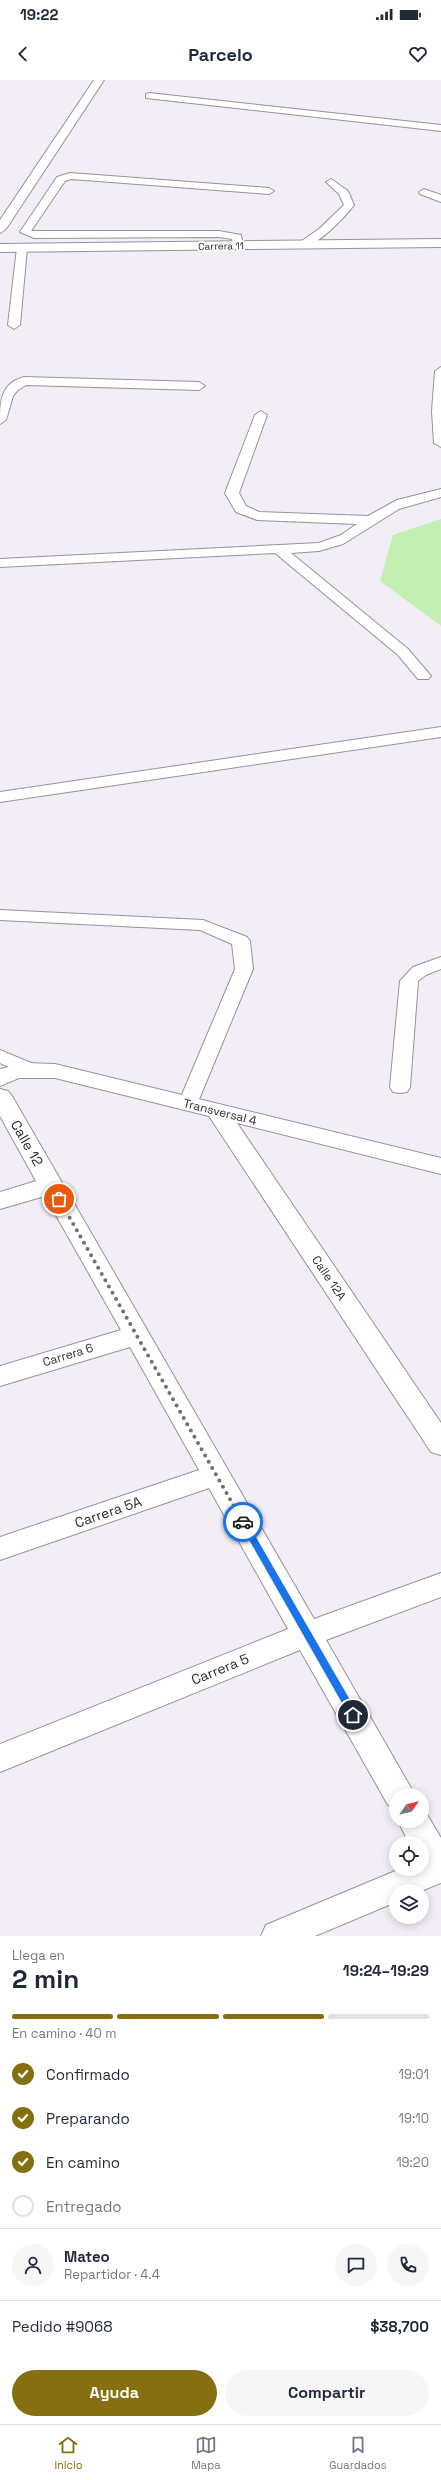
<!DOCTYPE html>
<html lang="es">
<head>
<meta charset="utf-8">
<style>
  :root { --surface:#fff; --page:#f6f6f7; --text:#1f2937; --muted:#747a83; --line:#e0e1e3; --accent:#866f0e }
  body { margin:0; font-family:"Space Grotesk",sans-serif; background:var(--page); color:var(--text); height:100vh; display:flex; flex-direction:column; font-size:15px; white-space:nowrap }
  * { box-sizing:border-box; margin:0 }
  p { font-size:13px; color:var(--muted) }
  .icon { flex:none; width:22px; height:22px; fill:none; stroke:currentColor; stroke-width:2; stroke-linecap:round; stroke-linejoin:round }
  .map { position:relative; height:1856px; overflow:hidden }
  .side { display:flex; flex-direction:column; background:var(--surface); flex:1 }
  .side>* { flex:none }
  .needle { width:26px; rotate:56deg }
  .controls { position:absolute; left:389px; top:1708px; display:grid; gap:8px }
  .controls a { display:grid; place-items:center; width:40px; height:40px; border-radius:50%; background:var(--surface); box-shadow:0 2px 10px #0003; font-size:20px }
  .pin { position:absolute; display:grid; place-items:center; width:34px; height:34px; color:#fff; margin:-17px; border:2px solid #fff; border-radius:50%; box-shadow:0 1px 4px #0007 }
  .courier { position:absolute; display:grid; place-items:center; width:40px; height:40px; margin:-20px; border:3px solid #1a73e8; border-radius:50%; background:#fff; color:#222; box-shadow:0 1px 5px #0007 }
  .overview em { font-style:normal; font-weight:800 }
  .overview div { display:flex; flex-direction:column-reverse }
  .overview { display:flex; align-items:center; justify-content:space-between; height:68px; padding:0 12px }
  h1 { font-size:26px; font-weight:800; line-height:30px }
  .bar { display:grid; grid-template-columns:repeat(4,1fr); gap:6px 4px; align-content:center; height:48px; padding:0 12px }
  .bar i { height:5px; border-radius:3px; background:var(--line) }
  .bar .selected { background:var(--accent) }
  .bar p { grid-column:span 4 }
  .line { display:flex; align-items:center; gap:10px; padding:0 12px; border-top:1px solid var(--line) }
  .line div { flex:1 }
  .round { display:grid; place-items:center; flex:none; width:42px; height:42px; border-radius:21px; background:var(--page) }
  ol { padding:0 12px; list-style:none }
  li { display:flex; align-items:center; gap:12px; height:44px }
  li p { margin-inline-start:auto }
  li .icon { padding:4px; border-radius:50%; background:var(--accent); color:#fff; stroke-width:4 }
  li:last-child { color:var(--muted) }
  li i { width:22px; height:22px; border:2px solid var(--line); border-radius:50% }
  .cta { display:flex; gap:8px; margin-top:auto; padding:8px 12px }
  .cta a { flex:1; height:46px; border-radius:24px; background:var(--accent); color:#fff; font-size:16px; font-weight:800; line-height:46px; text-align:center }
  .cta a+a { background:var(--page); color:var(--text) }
  .status { display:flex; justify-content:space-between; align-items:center; height:28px; padding:0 20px; background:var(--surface); direction:ltr }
  .status svg { height:11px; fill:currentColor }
  header { display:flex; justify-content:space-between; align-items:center; height:52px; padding:0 12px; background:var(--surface); font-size:18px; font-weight:800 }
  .menu { display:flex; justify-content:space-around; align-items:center; height:56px; border-top:1px solid var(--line); background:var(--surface); font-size:11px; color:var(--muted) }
  .menu a { display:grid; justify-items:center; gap:2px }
  .menu .selected { color:var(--accent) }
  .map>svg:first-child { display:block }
  .green { fill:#c3efb3 }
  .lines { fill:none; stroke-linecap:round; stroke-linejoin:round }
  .lane-casing { stroke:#97919a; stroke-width:2 }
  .street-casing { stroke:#97919a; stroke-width:2 }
  .lane { fill:#fff; fill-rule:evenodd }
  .street { fill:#fff; fill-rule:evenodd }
  .route { fill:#1a73e8 }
  .done { stroke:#726f75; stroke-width:4; stroke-dasharray:0 7.2 }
  .labels { text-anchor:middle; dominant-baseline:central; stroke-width:4; stroke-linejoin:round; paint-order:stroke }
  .far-street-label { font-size:10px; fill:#2d2b2f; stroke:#fefcfe }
  .street-label { font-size:12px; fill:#2d2b2f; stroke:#fefcfe }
  .near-street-label { font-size:14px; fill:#2d2b2f; stroke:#fefcfe }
</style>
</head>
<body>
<div class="status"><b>19:22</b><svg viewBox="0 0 49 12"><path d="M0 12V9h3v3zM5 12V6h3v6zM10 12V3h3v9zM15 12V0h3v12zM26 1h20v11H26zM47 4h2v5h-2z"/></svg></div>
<header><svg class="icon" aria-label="back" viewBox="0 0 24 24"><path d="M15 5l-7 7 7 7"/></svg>Parcelo<svg class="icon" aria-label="heart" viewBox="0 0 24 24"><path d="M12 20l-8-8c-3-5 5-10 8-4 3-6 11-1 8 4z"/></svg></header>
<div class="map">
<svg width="441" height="1856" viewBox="0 0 441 1856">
  <rect width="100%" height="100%" fill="#f3edf7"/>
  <polygon class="green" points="441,439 441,546 380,501 393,455"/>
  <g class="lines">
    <g class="lane-casing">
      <g id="lane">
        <polygon points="149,13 441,45 441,51 146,18 146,14"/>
        <polygon points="70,93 269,108 274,111 269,114 71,99 65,101 31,151 219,151 241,155 243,166 238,169 233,166 232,159 219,157 34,158 20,152 57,97"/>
        <path d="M331 99 348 111 354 125C346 136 313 171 299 167V163L319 149 344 125 339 114 326 102Z"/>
        <polygon points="424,109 441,115 441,122 420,114 419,112"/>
        <polygon points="22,165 27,168 20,245 14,249 8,245 17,168"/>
        <polygon points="441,287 441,367 434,363 432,331 435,291"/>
        <path d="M24 297 199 302 205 306 199 310 26 305 18 310 13 316 6 340 0 344C0 323 0 303 24 297Z"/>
        <polygon points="261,331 267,335 239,413 246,426 259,432 368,436 397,420 441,409 441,417 399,429 343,464 319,471 291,473 408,569 431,596 428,599 418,599 398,575 275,473 0,487 0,479 319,463 341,455 357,444 257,440 236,432 225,413 255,335"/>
        <polygon points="441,647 441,657 0,722 0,712"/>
        <polygon points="0,830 203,840 247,857 250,861 253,889 195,1029 188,1030 181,1029 178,1024 235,889 232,864 200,850 0,840"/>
        <polygon points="441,877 441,889 426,895 418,901 410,1007 407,1012 400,1013 393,1012 390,1007 400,901 413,887"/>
        <polygon points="0,970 36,985 39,989 36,993 29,995 22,993 0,983"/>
      </g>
    </g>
    <g class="street-casing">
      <g id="street">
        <polygon points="94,0 104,0 6,149 0,153 0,140"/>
        <polygon points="441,159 441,167 0,172 0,164"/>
        <polygon points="26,983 55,984 441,1078 441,1094 237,1043 441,1343 441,1375 431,1372 209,1036 55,998 19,998 0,1006 0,989"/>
        <polygon points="0,1009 8,1011 12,1016 314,1539 441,1493 441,1517 326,1560 415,1715 396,1715 396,1728 388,1725 300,1570 0,1692 0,1664 288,1549 209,1408 0,1480 0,1457 199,1390 130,1267 0,1306 0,1286 121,1250 45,1116 0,1129 0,1112 36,1101 0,1036"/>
        <polygon points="422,1730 425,1731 441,1758 441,1803 421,1811 396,1811 396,1822 315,1856 261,1856 266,1845 400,1789 422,1789 422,1763 409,1763 398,1741 422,1741"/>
      </g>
    </g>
    <use href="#lane" class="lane"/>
    <use href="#street" class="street"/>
  </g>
  <polygon class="route" points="243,1439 246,1440 357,1632 357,1637 350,1637 240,1444 240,1440"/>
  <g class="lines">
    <polyline class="done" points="59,1119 243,1442"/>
  </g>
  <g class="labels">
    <g class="far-street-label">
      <text transform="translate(221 166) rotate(-1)">Carrera 11</text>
    </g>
    <g class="street-label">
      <text transform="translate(220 1032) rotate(14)">Transversal 4</text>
      <text transform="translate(329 1198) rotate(56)">Calle 12A</text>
      <text transform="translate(68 1275) rotate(-17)">Carrera 6</text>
    </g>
    <g class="near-street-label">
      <text transform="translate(27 1063) rotate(60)">Calle 12</text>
      <text transform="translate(108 1432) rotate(-19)">Carrera 5A</text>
      <text transform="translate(220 1589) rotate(-22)">Carrera 5</text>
    </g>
  </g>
</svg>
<div class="controls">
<a><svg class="needle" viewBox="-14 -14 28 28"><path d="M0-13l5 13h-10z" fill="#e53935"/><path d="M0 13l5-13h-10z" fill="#747a83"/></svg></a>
<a><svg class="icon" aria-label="locate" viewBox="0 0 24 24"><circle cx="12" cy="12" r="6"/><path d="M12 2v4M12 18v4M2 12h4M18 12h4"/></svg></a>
<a><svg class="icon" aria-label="layers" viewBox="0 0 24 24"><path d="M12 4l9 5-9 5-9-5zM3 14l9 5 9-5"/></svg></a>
</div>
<div class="pin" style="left:59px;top:1119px;background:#ea580c"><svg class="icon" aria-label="bag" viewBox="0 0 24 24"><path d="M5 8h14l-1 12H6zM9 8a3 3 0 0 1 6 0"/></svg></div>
<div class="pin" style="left:353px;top:1635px;background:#1f2937"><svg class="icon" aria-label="home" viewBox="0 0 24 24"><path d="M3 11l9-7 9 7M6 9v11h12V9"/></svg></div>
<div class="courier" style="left:243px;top:1442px"><svg class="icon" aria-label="car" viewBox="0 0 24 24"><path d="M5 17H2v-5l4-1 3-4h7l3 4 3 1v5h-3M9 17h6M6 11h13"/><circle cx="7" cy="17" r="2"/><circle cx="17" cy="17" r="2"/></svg></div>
</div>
<section class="side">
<div class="overview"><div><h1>2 min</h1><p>Llega en</p></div><em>19:24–19:29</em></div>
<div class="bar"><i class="selected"></i><i class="selected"></i><i class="selected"></i><i></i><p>En camino · 40 m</p></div>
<ol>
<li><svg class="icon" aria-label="check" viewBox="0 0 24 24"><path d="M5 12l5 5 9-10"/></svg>Confirmado<p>19:01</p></li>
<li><svg class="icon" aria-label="check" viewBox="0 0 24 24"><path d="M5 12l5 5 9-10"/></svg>Preparando<p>19:10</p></li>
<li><svg class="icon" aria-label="check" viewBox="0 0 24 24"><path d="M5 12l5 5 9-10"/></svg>En camino<p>19:20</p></li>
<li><i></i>Entregado</li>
</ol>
<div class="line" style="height:72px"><a class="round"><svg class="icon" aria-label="person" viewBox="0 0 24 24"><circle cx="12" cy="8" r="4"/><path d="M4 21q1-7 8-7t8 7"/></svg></a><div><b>Mateo</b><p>Repartidor · 4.4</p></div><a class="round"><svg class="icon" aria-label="chat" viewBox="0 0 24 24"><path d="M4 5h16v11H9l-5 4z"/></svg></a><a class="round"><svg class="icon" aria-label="phone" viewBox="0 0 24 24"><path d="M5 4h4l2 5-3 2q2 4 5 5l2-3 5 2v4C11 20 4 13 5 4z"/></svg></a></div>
<div class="line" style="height:52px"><div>Pedido #9068</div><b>$38,700</b></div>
<div class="cta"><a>Ayuda</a><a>Compartir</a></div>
</section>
<nav class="menu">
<a class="selected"><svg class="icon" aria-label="home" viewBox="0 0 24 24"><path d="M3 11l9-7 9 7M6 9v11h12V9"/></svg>Inicio</a>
<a><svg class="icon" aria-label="map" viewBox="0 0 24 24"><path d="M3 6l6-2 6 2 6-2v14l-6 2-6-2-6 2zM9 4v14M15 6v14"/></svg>Mapa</a>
<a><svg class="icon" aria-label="saved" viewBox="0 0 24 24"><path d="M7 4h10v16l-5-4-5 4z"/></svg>Guardados</a>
</nav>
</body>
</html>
